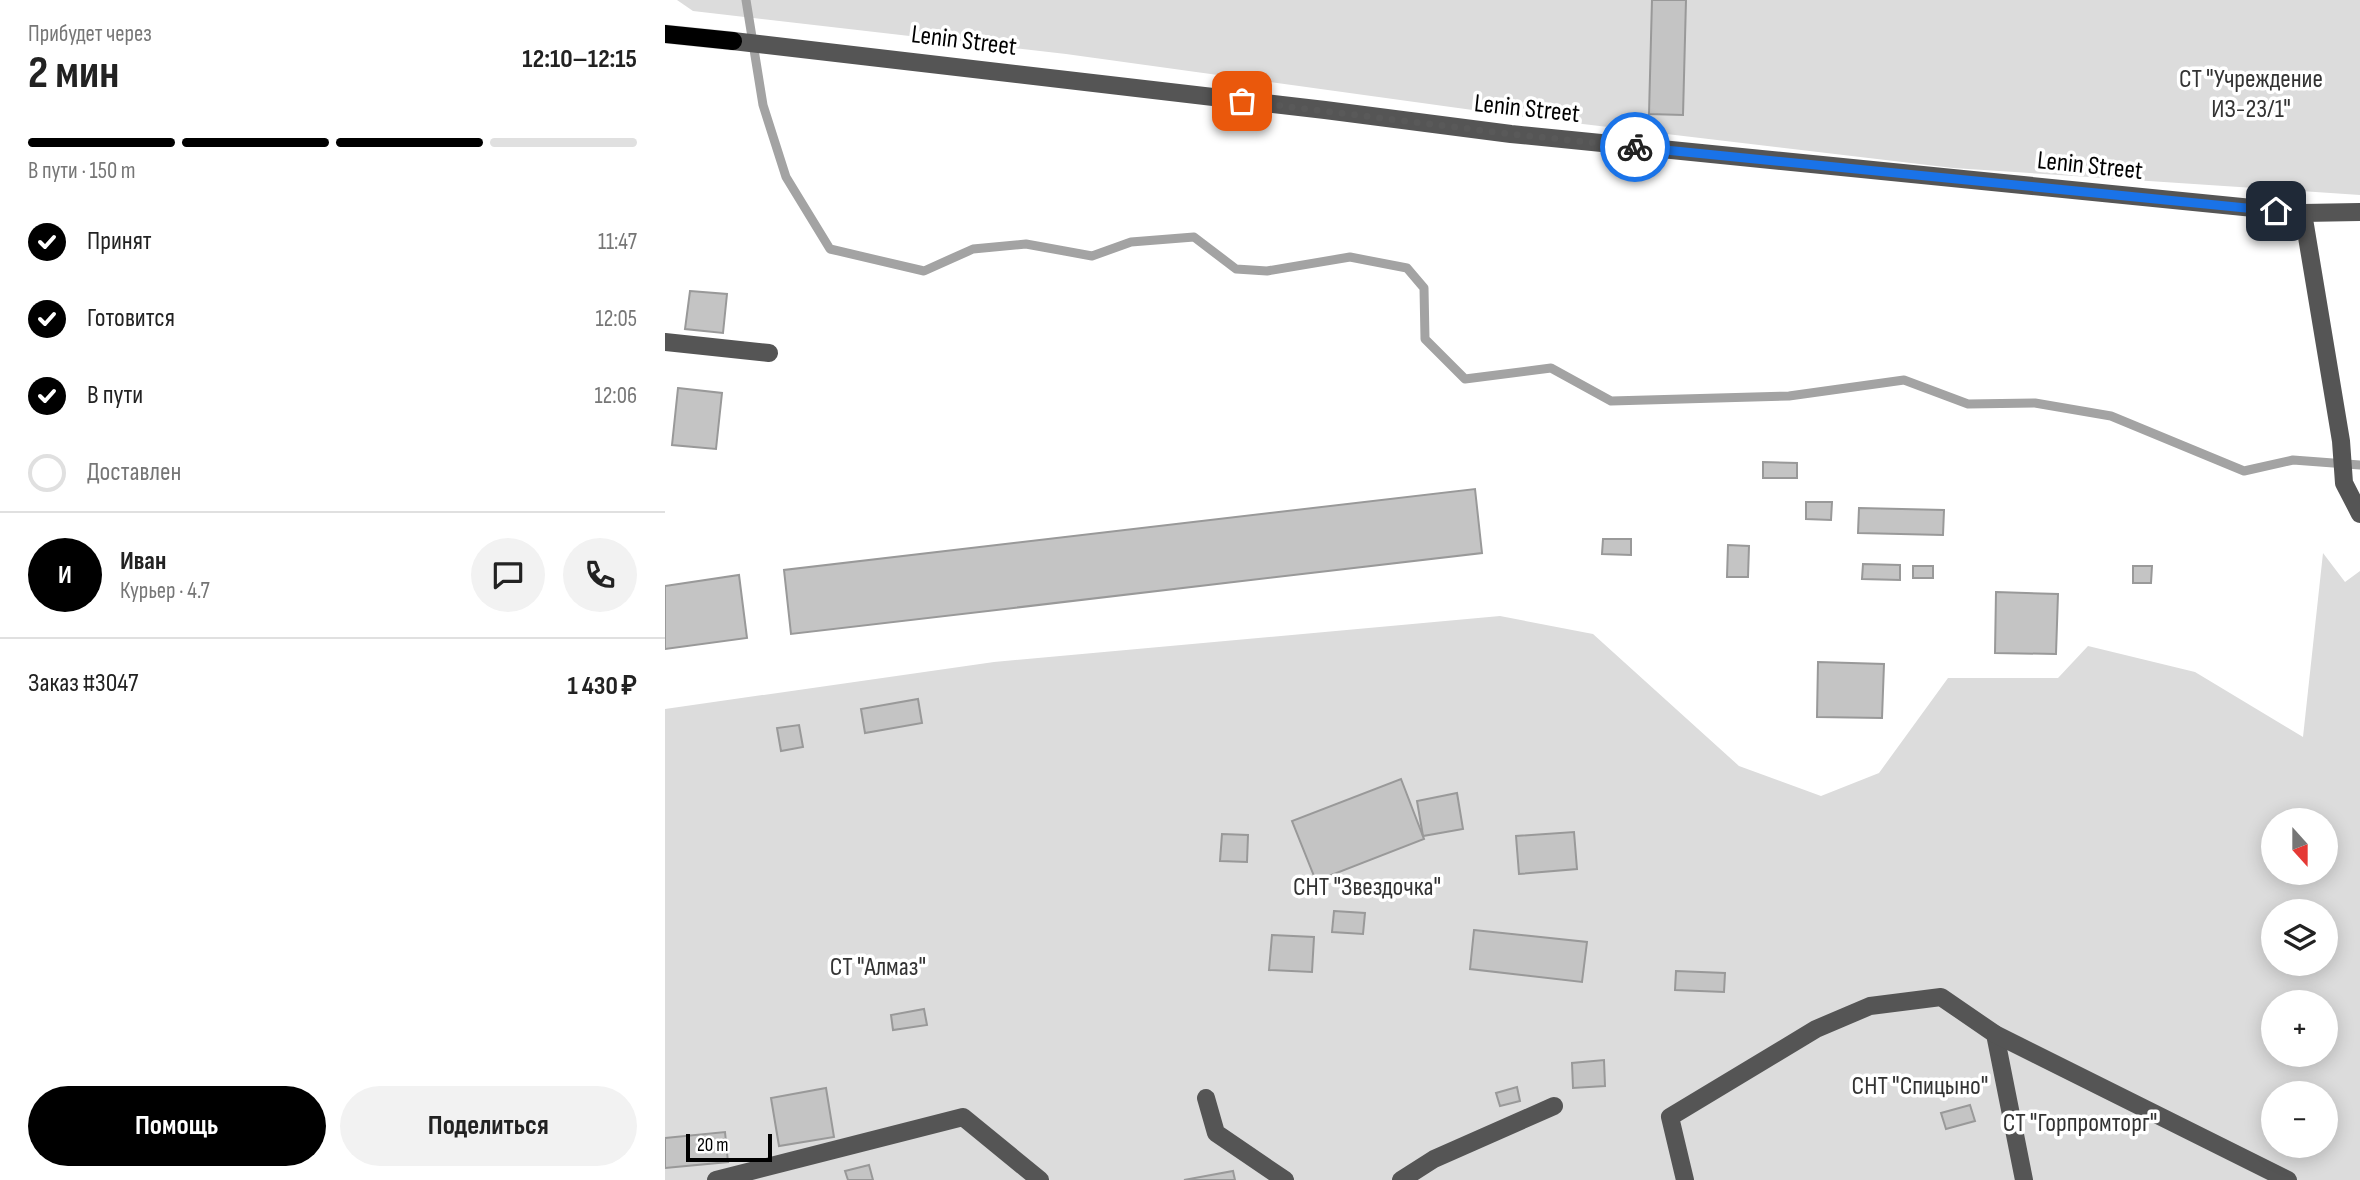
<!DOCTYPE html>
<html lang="ru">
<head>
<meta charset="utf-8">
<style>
  :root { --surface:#fff; --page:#f2f2f2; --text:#222; --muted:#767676; --line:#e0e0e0; --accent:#000 }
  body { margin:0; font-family:"Sofia Sans Condensed",sans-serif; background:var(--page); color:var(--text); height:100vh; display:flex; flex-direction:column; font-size:26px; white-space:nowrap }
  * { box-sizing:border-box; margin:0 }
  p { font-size:23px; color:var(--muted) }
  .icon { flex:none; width:38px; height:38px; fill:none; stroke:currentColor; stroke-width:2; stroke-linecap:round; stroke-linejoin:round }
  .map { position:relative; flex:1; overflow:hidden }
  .side { display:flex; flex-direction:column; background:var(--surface); width:665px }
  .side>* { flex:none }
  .needle { width:46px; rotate:159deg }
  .fabs { position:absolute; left:1596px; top:808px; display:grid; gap:14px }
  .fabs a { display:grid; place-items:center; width:77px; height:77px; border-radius:50%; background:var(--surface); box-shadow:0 4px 18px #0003; font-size:35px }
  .scale { position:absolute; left:21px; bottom:18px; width:86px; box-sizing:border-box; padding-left:7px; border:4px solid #000; border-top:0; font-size:19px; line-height:24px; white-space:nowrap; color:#000; -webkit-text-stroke:5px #fff; paint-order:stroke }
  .pin { position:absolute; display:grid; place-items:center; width:60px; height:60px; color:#fff; margin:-30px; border-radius:14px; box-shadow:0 4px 10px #0006 }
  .courier { position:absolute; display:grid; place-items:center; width:70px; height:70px; margin:-35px; border:5px solid #1a73e8; border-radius:50%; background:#fff; color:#222; box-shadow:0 2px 9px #0007 }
  .overview em { font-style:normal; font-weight:700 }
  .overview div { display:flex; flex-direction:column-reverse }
  .overview { display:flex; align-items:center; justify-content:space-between; height:119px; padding:0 28px }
  h1 { font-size:46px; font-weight:700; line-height:52px }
  .bar { display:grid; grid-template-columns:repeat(4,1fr); gap:10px 7px; align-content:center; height:84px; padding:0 28px }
  .bar i { height:9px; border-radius:5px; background:var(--line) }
  .bar .active { background:var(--accent) }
  .bar p { grid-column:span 4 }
  .line { display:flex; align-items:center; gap:18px; padding:0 28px; border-top:2px solid var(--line) }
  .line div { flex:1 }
  .round { display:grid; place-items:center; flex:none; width:74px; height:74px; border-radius:37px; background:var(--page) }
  ol { padding:0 28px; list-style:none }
  li { display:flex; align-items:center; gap:21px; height:77px }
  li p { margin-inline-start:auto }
  li .icon { padding:7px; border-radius:50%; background:var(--accent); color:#fff; stroke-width:4 }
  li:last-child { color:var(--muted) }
  li i { width:38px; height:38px; border:4px solid var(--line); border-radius:50% }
  .button { display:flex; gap:14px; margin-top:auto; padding:14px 28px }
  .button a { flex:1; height:80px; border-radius:42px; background:var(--accent); color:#fff; font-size:28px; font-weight:700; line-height:80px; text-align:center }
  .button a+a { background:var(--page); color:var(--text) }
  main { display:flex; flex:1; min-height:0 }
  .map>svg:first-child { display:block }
  .green { fill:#dcdcdc; fill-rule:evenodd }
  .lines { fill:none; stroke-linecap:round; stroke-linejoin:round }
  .stream { stroke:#a3a3a3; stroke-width:9 }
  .building { fill:#c4c4c4; stroke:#999; stroke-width:2 }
  .major-casing { stroke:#dbdbdb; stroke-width:19 }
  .minor { stroke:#555; stroke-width:18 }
  .major { stroke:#000; stroke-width:18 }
  .done { stroke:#595959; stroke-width:7; stroke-dasharray:0 12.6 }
  .route { stroke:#1a73e8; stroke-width:9 }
  .labels { text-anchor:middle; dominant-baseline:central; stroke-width:7; stroke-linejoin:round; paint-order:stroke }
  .street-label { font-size:26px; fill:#000; stroke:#fff }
  .park-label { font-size:26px; fill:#333; stroke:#fff }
</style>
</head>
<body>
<main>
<section class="side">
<div class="overview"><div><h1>2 мин</h1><p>Прибудет через</p></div><em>12:10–12:15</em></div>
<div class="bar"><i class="active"></i><i class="active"></i><i class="active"></i><i></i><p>В пути · 150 m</p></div>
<ol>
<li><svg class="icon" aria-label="check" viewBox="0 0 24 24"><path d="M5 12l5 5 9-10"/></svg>Принят<p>11:47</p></li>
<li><svg class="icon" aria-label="check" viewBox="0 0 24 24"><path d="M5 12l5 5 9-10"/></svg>Готовится<p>12:05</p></li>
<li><svg class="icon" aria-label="check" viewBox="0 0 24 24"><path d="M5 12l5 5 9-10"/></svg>В пути<p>12:06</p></li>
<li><i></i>Доставлен</li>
</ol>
<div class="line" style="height:126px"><b class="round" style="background:var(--accent);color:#fff">И</b><div><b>Иван</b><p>Курьер · 4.7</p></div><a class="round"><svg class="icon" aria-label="chat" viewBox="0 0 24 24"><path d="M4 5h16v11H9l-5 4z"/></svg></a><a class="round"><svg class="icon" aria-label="phone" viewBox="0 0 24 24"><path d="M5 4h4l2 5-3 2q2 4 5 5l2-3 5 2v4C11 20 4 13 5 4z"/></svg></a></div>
<div class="line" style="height:91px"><div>Заказ #3047</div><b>1 430 ₽</b></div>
<div class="button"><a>Помощь</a><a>Поделиться</a></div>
</section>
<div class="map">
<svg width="1695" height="1180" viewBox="0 0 1695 1180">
  <rect width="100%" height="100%" fill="#fff"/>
  <g class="green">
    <polygon points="12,0 1695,0 1695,195 1288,168 851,116 401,54 28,11"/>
    <path d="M1658 553 1680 582 1695 571V1180H0V709L329 662 835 616 928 634 1074 766 1156 796 1214 773 1283 678H1393L1423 646 1530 672 1638 737ZM1608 821H1661V873H1608ZM1608 912H1661V964H1608ZM1608 1003H1661V1055H1608ZM1608 1094H1661V1146H1608Z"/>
  </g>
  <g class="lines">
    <polyline class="stream" points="81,0 98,105 121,177 165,249 259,271 308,249 361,244 427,256 466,242 529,237 571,269 602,271 685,257 742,268 759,288 760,339 800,379 886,368 946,401 1124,396 1239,380 1303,404 1370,403 1446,416 1579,471 1628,460 1695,465"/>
  </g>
  <g class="building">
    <polygon points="987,0 1021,0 1018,115 984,114"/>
    <polygon points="25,291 62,294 58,333 20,329"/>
    <polygon points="13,388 57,393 51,449 7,445"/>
    <polygon points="1098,462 1132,463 1132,478 1098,478"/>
    <polygon points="810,489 817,553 126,634 119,570"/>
    <polygon points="1141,502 1167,502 1166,520 1141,519"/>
    <polygon points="1194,508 1279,510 1278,535 1193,533"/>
    <polygon points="938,539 966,539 966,555 937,554"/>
    <polygon points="1063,545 1084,546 1083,577 1062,577"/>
    <polygon points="1198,564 1235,565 1235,580 1197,579"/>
    <rect x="1248" y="566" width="20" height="12"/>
    <polygon points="1468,566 1487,566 1486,583 1468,583"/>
    <polygon points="74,575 82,638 0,649 0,586"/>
    <polygon points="1331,592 1393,594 1391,654 1330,653"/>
    <polygon points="1153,662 1219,664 1217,718 1152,717"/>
    <polygon points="253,699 257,723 200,733 196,709"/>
    <polygon points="134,725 138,747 116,751 112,728"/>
    <polygon points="736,779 759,839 651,881 627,821"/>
    <polygon points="792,793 798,829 758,836 752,801"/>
    <polygon points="909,832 912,869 854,874 851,836"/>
    <polygon points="557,834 583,835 582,862 555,861"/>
    <polygon points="669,911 700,913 698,934 667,932"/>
    <polygon points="809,930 922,942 917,982 805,969"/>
    <polygon points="607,935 649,937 647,972 604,970"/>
    <polygon points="1011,971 1060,973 1059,992 1010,990"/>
    <polygon points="259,1009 262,1025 228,1030 226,1015"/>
    <polygon points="939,1060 940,1086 908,1088 907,1063"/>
    <polygon points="852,1087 855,1101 835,1106 831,1093"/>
    <polygon points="161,1088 169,1137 114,1146 106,1098"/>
    <polygon points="1305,1105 1310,1121 1281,1129 1276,1113"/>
    <polygon points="60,1132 63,1162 0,1168 0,1138"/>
    <polygon points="204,1165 208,1180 183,1180 180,1171"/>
    <polygon points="568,1171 570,1180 519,1180"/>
  </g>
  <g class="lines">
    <g class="major-casing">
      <polyline id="major" points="0,34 68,41"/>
    </g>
    <g class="minor">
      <polyline points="68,41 660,110 846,134 1638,213 1695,212"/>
      <polyline points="1638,213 1676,441 1679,483 1695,514"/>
      <polyline points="0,342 104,353"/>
      <polyline points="1330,1034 1359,1180"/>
      <polyline points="541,1098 551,1133 620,1180"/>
      <polyline points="51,1180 298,1117 375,1180"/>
      <polyline points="736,1180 769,1159 889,1106"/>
      <polyline points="1020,1180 1005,1117 1151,1029 1205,1006 1276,997 1330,1034 1623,1180"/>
    </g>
    <use href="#major" class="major"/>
  </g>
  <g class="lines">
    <polyline class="done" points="577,101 846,134 970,147"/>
    <polyline class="route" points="970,147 1611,211"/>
  </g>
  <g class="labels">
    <g class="street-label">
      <text transform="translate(299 41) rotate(7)">Lenin Street</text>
      <text transform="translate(862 109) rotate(6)">Lenin Street</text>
      <text transform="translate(1425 166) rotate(6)">Lenin Street</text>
    </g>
    <g class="park-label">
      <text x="1586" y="79">СТ "Учреждение<tspan x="1586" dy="30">ИЗ-23/1"</tspan></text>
      <text x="702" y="887">СНТ "Звездочка"</text>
      <text x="213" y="967">СТ "Алмаз"</text>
      <text x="1255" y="1086">СНТ "Спицыно"</text>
      <text x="1415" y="1123">СТ "Горпромторг"</text>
    </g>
  </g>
</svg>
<div class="fabs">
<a><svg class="needle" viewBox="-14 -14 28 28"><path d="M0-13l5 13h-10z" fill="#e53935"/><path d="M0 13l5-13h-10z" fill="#767676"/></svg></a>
<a><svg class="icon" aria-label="layers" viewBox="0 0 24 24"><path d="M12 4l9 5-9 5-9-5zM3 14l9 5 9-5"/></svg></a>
<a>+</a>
<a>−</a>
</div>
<div class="scale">20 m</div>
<div class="pin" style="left:577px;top:101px;background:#ea580c"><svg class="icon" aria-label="bag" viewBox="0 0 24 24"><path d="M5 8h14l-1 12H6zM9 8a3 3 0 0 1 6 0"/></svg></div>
<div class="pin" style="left:1611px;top:211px;background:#1f2937"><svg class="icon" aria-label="home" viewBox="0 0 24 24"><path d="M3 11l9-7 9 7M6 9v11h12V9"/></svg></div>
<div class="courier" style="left:970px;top:147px"><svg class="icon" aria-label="bike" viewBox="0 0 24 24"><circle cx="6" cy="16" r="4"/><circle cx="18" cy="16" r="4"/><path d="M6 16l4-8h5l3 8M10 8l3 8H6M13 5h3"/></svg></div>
</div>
</main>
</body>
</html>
